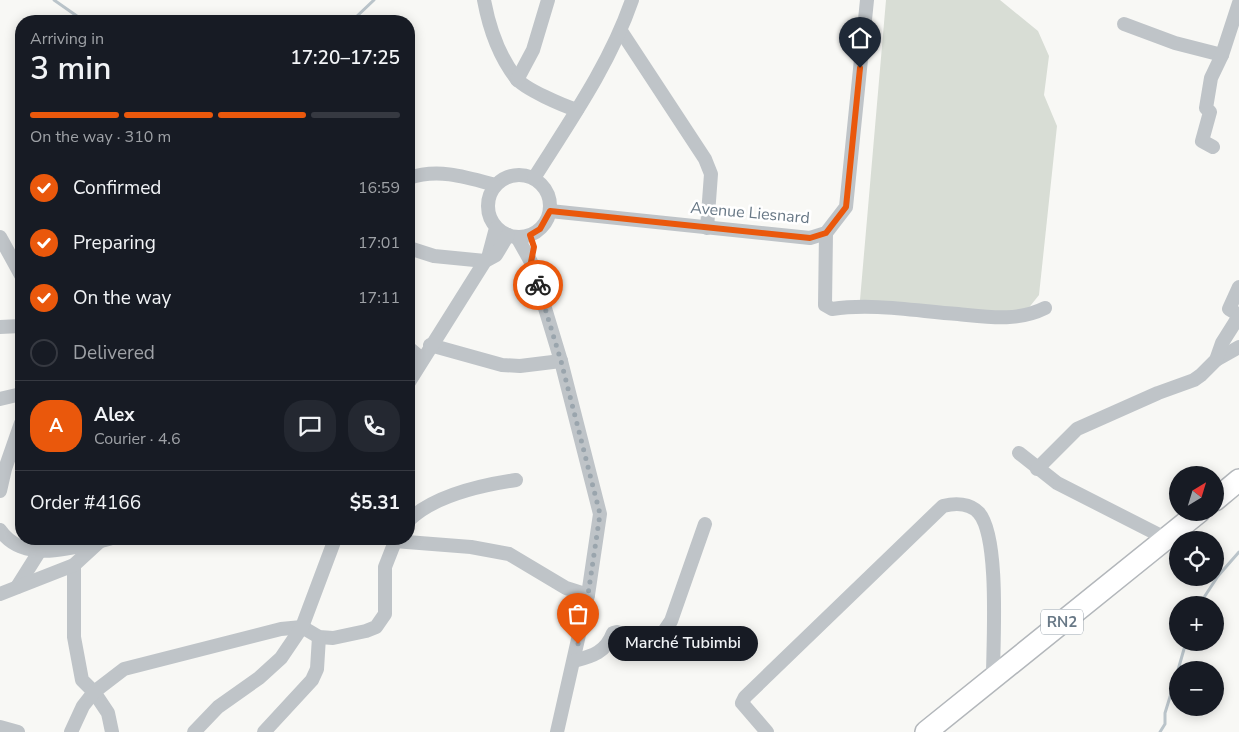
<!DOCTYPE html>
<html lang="en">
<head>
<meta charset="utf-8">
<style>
  :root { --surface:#171b24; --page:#242831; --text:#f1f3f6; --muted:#9ea1a6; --line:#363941; --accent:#ea580c }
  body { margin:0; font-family:"Nunito Sans",sans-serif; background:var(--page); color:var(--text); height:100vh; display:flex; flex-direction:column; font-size:19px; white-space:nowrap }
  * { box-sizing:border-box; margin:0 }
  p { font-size:16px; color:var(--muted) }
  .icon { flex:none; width:28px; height:28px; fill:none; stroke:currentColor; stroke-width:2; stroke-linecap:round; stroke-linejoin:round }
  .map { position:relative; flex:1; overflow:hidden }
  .panel { position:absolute; left:15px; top:15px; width:400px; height:530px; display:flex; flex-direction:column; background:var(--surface); border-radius:20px; box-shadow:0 2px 12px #0003 }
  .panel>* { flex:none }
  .needle { width:32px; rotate:38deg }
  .tools { position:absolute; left:1169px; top:466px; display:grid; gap:10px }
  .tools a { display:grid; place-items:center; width:55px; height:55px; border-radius:50%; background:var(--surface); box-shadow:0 2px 12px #0003; font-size:25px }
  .pin { position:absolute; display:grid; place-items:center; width:42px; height:42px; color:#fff; margin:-51px -21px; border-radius:50% 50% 50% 0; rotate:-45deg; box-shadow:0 0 5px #0007 }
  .pin .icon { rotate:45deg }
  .courier { position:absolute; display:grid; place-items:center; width:50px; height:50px; margin:-25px; border:4px solid #ea580c; border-radius:50%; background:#fff; color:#222; box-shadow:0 1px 6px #0007 }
  .bubble { position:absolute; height:35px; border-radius:18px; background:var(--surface); box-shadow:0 2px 12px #0003; font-size:16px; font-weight:600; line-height:35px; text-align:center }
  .head em { font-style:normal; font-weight:600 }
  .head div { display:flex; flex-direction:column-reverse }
  .head { display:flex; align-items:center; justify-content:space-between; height:85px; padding:0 15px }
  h1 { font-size:32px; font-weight:600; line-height:38px }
  .bar { display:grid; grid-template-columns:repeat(4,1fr); gap:8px 5px; align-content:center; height:60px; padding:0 15px }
  .bar i { height:6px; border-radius:4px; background:var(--line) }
  .bar .active { background:var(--accent) }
  .bar p { grid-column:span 4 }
  .line { display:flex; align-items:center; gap:12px; padding:0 15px; border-top:1px solid var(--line) }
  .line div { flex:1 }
  .round { display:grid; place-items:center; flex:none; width:52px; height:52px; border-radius:20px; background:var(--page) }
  ol { padding:0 15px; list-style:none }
  li { display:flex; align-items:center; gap:15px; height:55px }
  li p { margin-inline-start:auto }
  li .icon { padding:5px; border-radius:50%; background:var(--accent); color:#fff; stroke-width:4 }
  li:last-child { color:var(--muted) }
  li i { width:28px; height:28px; border:2px solid var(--line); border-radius:50% }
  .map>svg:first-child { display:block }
  .green { fill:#d8ddd5 }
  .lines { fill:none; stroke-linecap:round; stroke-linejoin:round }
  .stream { stroke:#bac4ca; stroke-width:3 }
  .highway-casing { stroke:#b3b7bb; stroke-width:24 }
  .minor { stroke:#bfc4c8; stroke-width:14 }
  .highway { stroke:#fff; stroke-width:21 }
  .done { stroke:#9aa5ad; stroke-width:5; stroke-dasharray:0 9 }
  .route { stroke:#ea580c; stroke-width:6 }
  .labels { text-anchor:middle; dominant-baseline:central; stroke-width:5; stroke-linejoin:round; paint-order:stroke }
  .shield { fill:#fff; stroke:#95a0aa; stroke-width:1 }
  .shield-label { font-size:15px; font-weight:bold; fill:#687886 }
  .street-label { font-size:16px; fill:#687886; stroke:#fff }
</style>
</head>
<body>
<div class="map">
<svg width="1239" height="732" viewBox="0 0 1239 732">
  <rect width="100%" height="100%" fill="#f8f8f5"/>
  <polygon class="green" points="886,0 1000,0 1038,31 1049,56 1044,95 1057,126 1039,295 1027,310 999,313 860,300"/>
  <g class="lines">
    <g class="stream">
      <polyline points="54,0 84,21"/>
      <polyline points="227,21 235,21"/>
      <polyline points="272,21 281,21"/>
      <polyline points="343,21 355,18 374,0"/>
      <polyline points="1199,605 1218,576 1239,552"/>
      <polyline points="1178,670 1186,642"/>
      <polyline points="1160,732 1165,724 1165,713 1178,671"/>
    </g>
    <g class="highway-casing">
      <g id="highway">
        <polyline points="1215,500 1239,480"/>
        <polyline points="926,732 1199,512"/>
      </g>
    </g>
    <g class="minor">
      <path d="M484 0C489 27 499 56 516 78 524 89 564 106 577 110"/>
      <polyline points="1124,24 1175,43 1222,55"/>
      <polyline points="621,31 705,159 711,174 707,228"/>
      <polyline points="517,80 533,50 548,0"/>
      <polyline points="1213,147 1202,141 1210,112 1206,108 1211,78 1222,55 1239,3"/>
      <circle cx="519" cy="206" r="31"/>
      <path d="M409 178C438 168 466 177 495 185"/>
      <path d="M534 178C570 121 610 64 632 0"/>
      <polyline points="550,211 810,238 826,233 846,207 867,0"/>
      <path d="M826 233 825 305 832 309C873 303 916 311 958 314 988 317 1017 322 1045 308"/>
      <polyline points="0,237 21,275"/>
      <polyline points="517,237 531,262 561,361 600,514 588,595 557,732"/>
      <polyline points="409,248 434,256 485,261"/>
      <polyline points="488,258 496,228"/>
      <polyline points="1239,287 1229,309 1239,315"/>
      <polyline points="0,327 21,326"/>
      <polyline points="430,345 502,365 520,366 561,361"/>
      <polyline points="409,348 422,359"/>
      <polyline points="1216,360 1239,347"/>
      <polyline points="409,382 485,261 496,255 508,235"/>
      <polyline points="0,399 21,394"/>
      <polyline points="1019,453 1057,483 1167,539"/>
      <polyline points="1037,469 1077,429 1158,393 1194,380 1201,375 1216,360 1222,343 1239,316"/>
      <polyline points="0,491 5,469 21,423"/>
      <path d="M409 520C434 496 482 485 516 480"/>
      <path d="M0 530C24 565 75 547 109 539"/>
      <polyline points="394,541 471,547 509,554 566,588 588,595"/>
      <polyline points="74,565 74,637 82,680 94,692 108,713 112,732"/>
      <polyline points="17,587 39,552"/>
      <polyline points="0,594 74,565 99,542"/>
      <path d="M574 661C593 656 606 652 613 633L617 632 637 643 653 648 671 621 705 524"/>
      <polyline points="0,727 18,732"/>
      <polyline points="71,732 83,706 94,692 124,669 281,629 302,627 319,637 333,638 366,631 376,627 385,614 385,567 396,539"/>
      <polyline points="194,732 218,707 259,678 281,658 302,627 335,539"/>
      <polyline points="264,732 312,680 317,669 319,637"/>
      <path d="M767 732 742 703 745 697 943 506C955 503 970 503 979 513 1000 538 993 643 993 677"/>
    </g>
    <use href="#highway" class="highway"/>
  </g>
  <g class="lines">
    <polyline class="done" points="538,285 561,361 600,514 588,595 578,644"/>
    <polyline class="route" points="538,285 531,262 534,247 530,235 540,229 550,211 810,238 826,233 846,207 860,68"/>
  </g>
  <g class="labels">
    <rect class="shield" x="1041" y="609.5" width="42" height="25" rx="4"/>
    <g class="shield-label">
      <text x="1062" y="622">RN2</text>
    </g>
    <g class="street-label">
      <text transform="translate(750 213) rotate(5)">Avenue Liesnard</text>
    </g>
  </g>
</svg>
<div class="tools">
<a><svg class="needle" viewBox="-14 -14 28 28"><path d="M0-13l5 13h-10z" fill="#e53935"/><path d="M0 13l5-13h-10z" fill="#9ea1a6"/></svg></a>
<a><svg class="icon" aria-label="locate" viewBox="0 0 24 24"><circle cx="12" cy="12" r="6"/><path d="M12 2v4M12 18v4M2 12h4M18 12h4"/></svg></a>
<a>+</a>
<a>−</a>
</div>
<div class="pin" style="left:578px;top:644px;background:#ea580c"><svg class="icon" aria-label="bag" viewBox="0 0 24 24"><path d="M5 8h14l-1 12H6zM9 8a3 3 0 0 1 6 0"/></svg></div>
<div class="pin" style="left:860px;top:68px;background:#1f2937"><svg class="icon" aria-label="home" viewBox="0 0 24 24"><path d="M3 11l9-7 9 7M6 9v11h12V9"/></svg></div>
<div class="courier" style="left:538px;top:285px"><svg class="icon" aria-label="bike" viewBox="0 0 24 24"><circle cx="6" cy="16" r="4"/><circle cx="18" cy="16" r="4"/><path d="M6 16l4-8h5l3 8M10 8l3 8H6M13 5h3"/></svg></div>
<div class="bubble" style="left:608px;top:626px;width:150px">Marché Tubimbi</div>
<section class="panel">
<div class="head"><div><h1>3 min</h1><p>Arriving in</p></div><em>17:20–17:25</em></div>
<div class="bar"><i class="active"></i><i class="active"></i><i class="active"></i><i></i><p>On the way · 310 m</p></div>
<ol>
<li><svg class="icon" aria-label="check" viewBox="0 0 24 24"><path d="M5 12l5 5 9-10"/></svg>Confirmed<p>16:59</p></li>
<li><svg class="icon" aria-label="check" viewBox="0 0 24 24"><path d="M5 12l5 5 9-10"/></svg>Preparing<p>17:01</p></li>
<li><svg class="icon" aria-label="check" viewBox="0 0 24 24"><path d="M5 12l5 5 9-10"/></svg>On the way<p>17:11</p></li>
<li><i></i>Delivered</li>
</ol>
<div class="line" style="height:90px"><b class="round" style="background:var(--accent);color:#fff">A</b><div><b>Alex</b><p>Courier · 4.6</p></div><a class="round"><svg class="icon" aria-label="chat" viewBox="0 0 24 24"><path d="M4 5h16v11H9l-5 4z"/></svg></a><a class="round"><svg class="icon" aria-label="phone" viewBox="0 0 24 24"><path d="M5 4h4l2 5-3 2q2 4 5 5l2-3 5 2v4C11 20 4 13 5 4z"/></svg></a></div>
<div class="line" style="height:65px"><div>Order #4166</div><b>$5.31</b></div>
</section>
</div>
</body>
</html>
